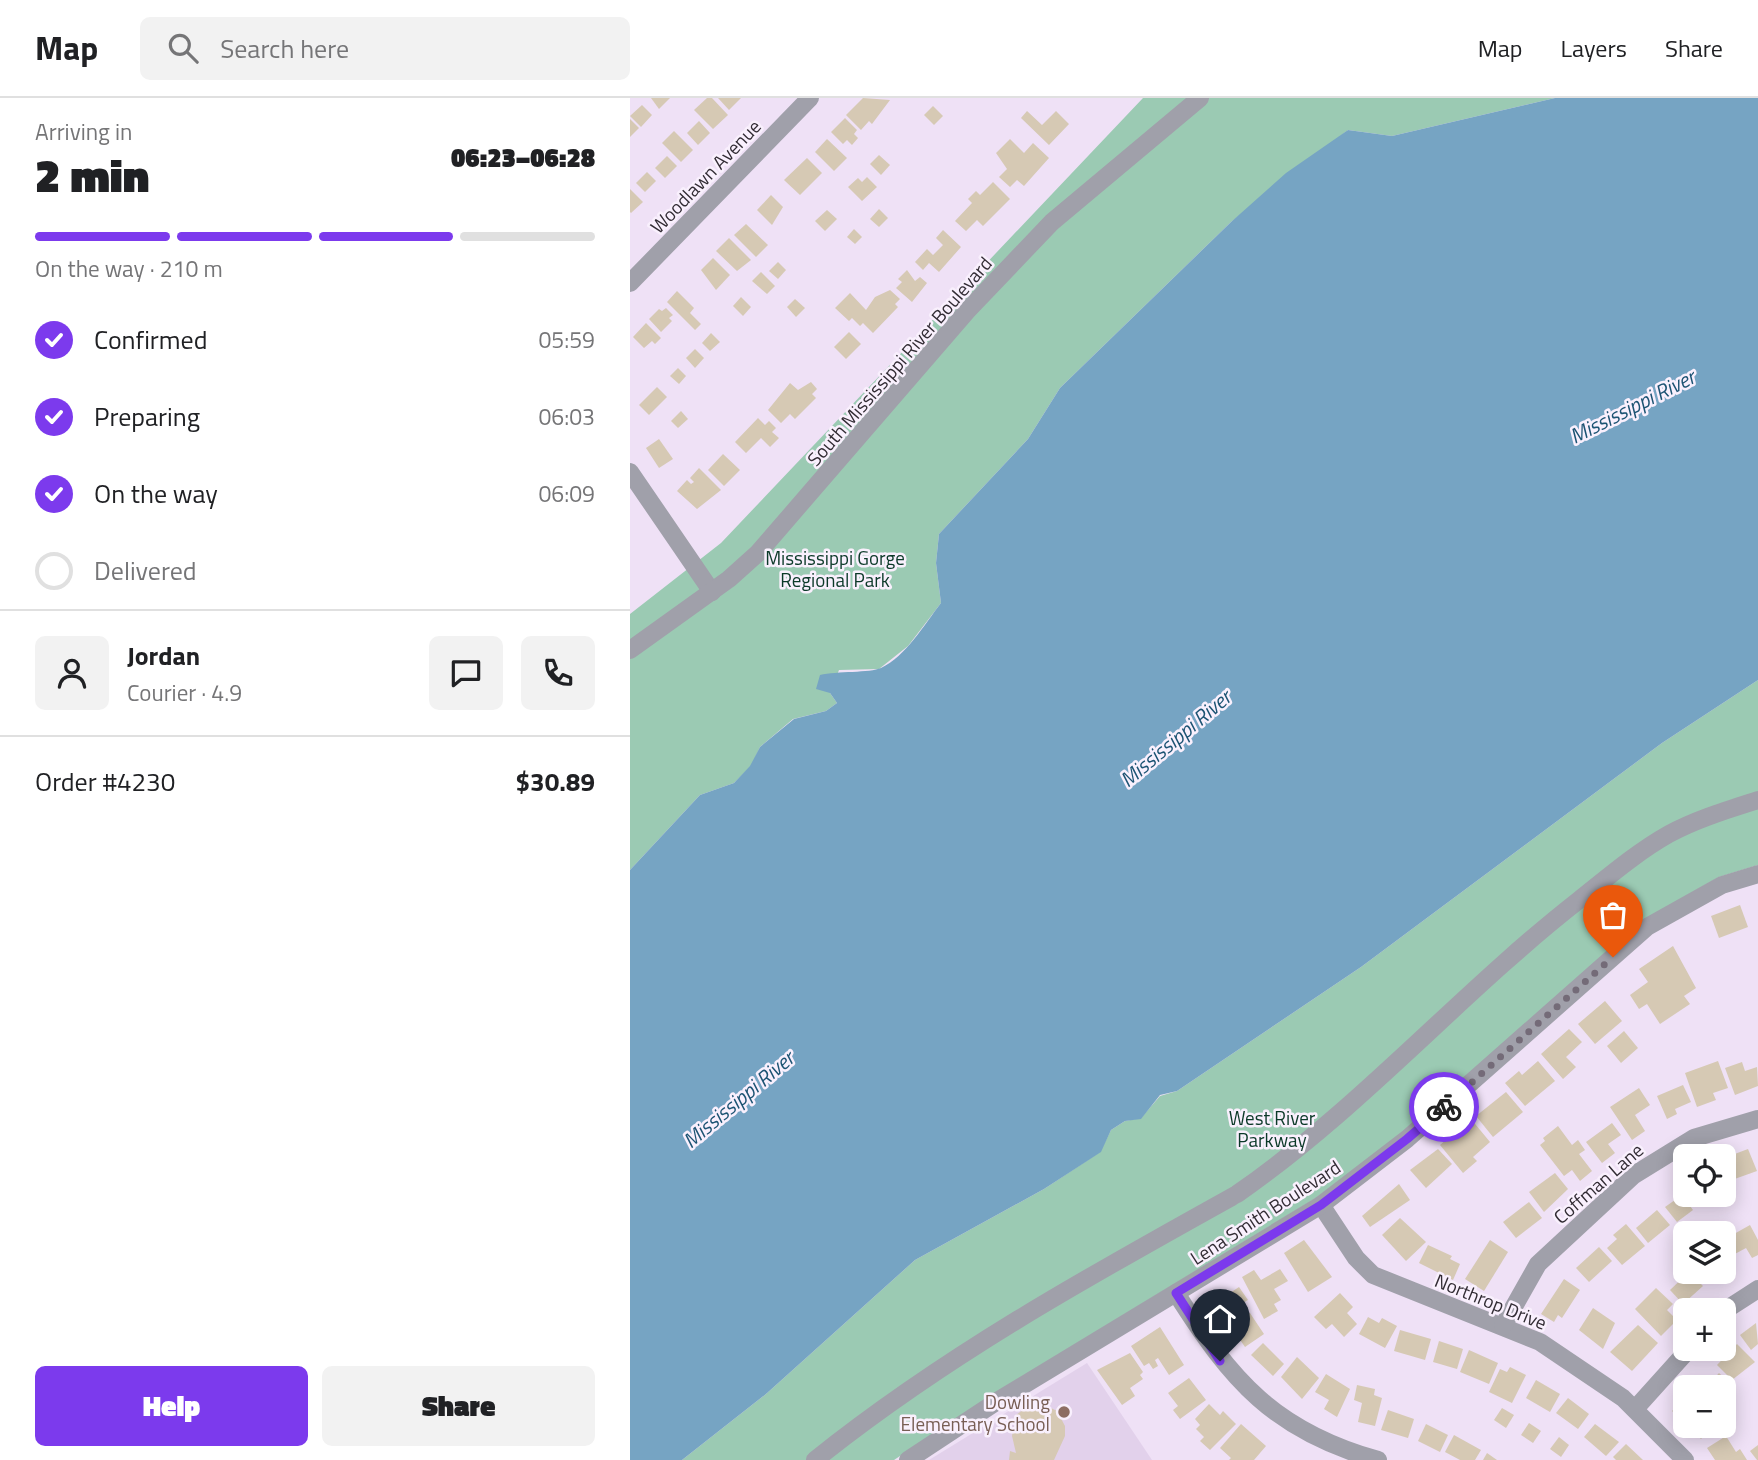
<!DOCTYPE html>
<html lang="en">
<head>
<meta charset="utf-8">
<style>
  :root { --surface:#fff; --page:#f2f2f2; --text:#202124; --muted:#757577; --line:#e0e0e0; --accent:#7c3aed }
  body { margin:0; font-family:"Titillium Web",sans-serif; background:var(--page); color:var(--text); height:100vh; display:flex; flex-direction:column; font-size:26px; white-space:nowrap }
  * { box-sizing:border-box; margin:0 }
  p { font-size:23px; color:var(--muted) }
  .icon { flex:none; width:38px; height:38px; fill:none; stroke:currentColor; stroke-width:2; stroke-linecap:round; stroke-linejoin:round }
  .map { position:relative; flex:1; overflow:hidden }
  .side { display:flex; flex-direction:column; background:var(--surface); width:630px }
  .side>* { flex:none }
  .tools { position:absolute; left:1043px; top:1046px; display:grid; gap:14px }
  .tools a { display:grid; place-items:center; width:63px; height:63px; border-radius:10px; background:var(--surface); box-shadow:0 4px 18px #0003; font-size:35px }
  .pin { position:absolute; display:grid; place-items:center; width:60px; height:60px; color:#fff; margin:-72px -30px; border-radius:50% 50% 50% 0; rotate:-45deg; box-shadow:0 0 7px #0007 }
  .pin .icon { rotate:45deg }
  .courier { position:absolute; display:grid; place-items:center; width:70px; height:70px; margin:-35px; border:5px solid #7c3aed; border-radius:50%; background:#fff; color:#222; box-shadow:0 2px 9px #0007 }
  .head em { font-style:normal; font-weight:800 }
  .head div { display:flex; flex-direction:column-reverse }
  .head { display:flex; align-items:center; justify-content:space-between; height:119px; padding:0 35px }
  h1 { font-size:46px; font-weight:800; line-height:52px }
  .bar { display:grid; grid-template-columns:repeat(4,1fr); gap:10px 7px; align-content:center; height:84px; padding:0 35px }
  .bar i { height:9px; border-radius:5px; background:var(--line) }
  .bar .selected { background:var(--accent) }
  .bar p { grid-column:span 4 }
  .line { display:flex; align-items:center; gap:18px; padding:0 35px; border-top:2px solid var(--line) }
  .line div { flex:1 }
  .round { display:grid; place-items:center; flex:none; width:74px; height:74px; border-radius:10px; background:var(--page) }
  ol { padding:0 35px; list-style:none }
  li { display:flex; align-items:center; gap:21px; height:77px }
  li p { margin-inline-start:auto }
  li .icon { padding:7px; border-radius:50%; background:var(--accent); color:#fff; stroke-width:4 }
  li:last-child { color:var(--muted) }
  li i { width:38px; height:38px; border:4px solid var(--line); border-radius:50% }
  .button { display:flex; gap:14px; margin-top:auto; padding:14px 35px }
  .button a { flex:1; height:80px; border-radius:10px; background:var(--accent); color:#fff; font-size:28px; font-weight:800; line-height:80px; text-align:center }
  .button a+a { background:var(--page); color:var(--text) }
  header { display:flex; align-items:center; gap:42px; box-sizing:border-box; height:98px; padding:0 35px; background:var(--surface); border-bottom:2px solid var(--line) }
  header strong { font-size:33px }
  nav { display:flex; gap:38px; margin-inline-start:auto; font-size:24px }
  .search { width:490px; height:63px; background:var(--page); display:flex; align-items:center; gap:18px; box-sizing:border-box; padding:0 24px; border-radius:10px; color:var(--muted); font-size:26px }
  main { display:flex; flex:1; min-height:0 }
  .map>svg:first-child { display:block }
  .built { fill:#e2d1eb }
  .green { fill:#9bcab3 }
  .water { fill:#76a4c3 }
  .building { fill:#d6c9b4 }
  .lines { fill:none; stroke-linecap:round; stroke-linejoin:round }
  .minor { stroke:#a0a0aa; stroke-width:18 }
  .done { stroke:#746b78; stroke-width:7; stroke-dasharray:0 12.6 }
  .route { stroke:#7c3aed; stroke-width:9 }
  .education-dot { fill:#8d6e63; stroke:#f9f0fd; stroke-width:2.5 }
  .labels { text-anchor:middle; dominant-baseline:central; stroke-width:5; stroke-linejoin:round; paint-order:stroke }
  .street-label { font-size:19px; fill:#322c34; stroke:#f9f0fd }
  .park-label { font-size:19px; fill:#0b3928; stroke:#f9f0fd }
  .education-label { font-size:19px; fill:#785e54; stroke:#f9f0fd; text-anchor:end }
  .water-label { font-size:21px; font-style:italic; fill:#1c5373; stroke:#f9f0fd }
</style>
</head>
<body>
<header>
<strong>Map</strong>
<div class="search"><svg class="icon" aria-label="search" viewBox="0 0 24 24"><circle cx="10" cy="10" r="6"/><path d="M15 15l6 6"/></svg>Search here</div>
<nav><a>Map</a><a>Layers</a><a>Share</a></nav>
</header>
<main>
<section class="side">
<div class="head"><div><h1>2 min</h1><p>Arriving in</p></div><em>06:23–06:28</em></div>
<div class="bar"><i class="selected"></i><i class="selected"></i><i class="selected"></i><i></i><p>On the way · 210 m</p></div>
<ol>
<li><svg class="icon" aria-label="check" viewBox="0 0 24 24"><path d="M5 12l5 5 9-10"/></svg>Confirmed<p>05:59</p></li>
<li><svg class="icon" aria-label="check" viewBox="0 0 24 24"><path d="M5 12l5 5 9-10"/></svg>Preparing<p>06:03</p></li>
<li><svg class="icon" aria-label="check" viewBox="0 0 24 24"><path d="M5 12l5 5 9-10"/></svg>On the way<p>06:09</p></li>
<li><i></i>Delivered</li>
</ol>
<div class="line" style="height:126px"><a class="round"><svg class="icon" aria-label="person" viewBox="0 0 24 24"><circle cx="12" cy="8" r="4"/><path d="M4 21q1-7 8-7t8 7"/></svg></a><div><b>Jordan</b><p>Courier · 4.9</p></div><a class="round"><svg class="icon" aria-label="chat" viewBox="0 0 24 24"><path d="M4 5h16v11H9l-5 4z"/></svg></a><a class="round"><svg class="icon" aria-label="phone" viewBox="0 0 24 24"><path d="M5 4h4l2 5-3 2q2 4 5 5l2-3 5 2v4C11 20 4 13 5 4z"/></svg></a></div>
<div class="line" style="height:91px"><div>Order #4230</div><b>$30.89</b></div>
<div class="button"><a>Help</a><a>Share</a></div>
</section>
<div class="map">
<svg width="1128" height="1362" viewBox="0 0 1128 1362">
  <rect width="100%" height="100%" fill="#efe1f6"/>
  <polygon class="built" points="457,1265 522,1362 299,1362"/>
  <g class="green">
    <polygon points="513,0 925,0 762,38 718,32 601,124 430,290 398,341 309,436 306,465 311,505 278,548 249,571 209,572 200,595 207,605 196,613 163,621 130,649 121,668 104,685 70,697 0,772 0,516 91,445"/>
    <polygon points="1128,582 1128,767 1089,779 1012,823 772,1035 686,1100 365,1295 264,1362 52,1362 136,1296 285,1162 414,1091 470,1054 481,1032 495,1023 511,1020 530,998 547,993 731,869 1032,645"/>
  </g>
  <path class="water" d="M925 0H1128V582L1032 645 731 869 547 993 530 997 511 1021 495 1023 481 1032 471 1054 414 1091 285 1162 136 1296 52 1362H0V772L70 697 104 685 120 668 130 649 164 621 196 613 207 605 200 595 186 591 190 577C207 573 240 575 251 570 276 558 294 527 311 505L306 465 309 436 398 341 430 290 601 124 656 75 718 32 762 38Z"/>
  <g class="building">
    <polygon points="21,0 40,0 29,11"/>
    <polygon points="77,0 82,0 98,17 83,31 64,12"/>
    <polygon points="88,0 111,0 99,12"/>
    <polygon points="233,0 260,2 242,26 239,23 231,32 216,17"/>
    <polygon points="12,7 22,17 11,29 0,18"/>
    <polygon points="303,8 313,18 304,27 294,17"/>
    <polygon points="397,13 412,27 426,13 439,26 419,47 391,20"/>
    <polygon points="215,20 227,32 224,36 228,40 222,47 217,42 213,46 201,34"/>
    <polygon points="0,21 9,30 0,39"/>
    <polygon points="69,23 80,35 68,47 57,35"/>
    <polygon points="44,33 63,52 51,64 32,45"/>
    <polygon points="197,41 217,60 204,73 185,54"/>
    <polygon points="380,41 394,55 403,45 419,60 394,88 387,82 380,89 369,79 377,71 366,55"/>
    <polygon points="249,57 260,67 251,77 240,66"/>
    <polygon points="37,58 47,68 35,80 25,70"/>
    <polygon points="177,60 192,75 170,97 154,82"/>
    <polygon points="17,74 26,83 15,94 6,85"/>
    <polygon points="237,79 247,89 232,103 218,89 228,80 232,84"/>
    <polygon points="363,84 380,101 353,128 347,122 336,133 325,123 342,105 338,101 346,93 350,97"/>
    <polygon points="0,91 13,104 1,115 0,114"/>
    <polygon points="141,97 153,109 142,127 127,112"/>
    <polygon points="249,111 258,120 249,129 240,121"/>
    <polygon points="197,112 207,121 195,133 185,123"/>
    <polygon points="116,126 138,147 126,159 104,137"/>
    <polygon points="224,131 232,139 225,146 217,139"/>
    <polygon points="313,132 331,149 309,174 299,165 293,172 285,164 297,151 303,157 313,147 306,140"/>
    <polygon points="99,140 121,162 107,173 86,153"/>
    <polygon points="83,160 100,177 86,192 71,172"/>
    <polygon points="148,164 156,172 148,181 139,173"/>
    <polygon points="277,172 285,183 290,179 297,185 282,204 266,190 272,184 268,181"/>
    <polygon points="131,174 145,188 137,196 122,183"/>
    <polygon points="260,192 270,201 265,206 268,209 243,235 233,225 230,228 222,220 219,223 205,210 220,195 236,212 245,199"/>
    <polygon points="47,193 64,210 60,215 71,226 65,232 37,204"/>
    <polygon points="111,199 121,209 113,218 103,208"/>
    <polygon points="165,201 175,210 166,219 157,209"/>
    <polygon points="36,210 43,217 39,220 42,223 31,234 19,221 29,211 32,213"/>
    <polygon points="16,225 31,240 25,246 22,243 14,250 3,239"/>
    <polygon points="219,234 231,246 216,261 204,249"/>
    <polygon points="81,235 90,244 80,253 72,245"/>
    <polygon points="65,251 74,260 65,270 56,260"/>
    <polygon points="48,270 56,278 49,286 40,278"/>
    <polygon points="181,284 187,291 182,296 186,300 165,321 160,316 151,325 138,312 160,285 168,292"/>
    <polygon points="27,289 37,299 19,317 9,307"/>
    <polygon points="51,313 58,321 48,330 41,323"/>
    <polygon points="128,320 135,327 139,323 146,330 142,334 149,340 140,349 131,340 116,355 105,344"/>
    <polygon points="29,341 43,361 29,370 16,350"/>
    <polygon points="93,356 110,372 94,388 78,372"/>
    <polygon points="69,370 91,392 67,411 47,393 57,382 61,386 64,384 60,380"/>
    <polygon points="1110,807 1118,829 1089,840 1081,818"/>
    <polygon points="1043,848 1066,890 1054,898 1060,906 1030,926 1017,906 1009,911 1000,897 1018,884 1009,871"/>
    <polygon points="975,903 992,923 965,946 948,926"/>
    <polygon points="939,931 952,944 936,959 946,969 933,981 911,956"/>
    <polygon points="994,933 1008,950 991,965 977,948"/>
    <polygon points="908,963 925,983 895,1008 875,985 889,973 892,977"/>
    <polygon points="1088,963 1098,990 1083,995 1086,1002 1067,1009 1055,975"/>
    <polygon points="1112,964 1115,973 1127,969 1128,988 1105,997 1095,970"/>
    <polygon points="1053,987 1061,1004 1045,1011 1047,1016 1037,1021 1027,998"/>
    <polygon points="1009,990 1020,1007 1005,1017 1015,1033 1002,1042 980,1009"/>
    <polygon points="876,994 893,1014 863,1039 846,1018"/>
    <polygon points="841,1021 860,1044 843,1059 847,1063 833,1075 810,1047"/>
    <polygon points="982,1025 991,1037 978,1046 985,1055 972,1065 956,1044"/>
    <polygon points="928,1028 942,1047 948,1042 955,1052 949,1056 962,1073 950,1083 942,1072 934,1078 910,1047 915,1043 913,1040"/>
    <polygon points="808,1051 822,1066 796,1090 780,1072"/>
    <polygon points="1118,1051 1127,1073 1099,1083 1094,1060"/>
    <polygon points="925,1075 938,1091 914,1114 899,1094"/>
    <polygon points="769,1086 780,1102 740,1129 732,1118"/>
    <polygon points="1052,1097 1063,1112 1047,1124 1035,1109"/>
    <polygon points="899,1104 912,1120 886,1140 873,1124"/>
    <polygon points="1027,1112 1040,1127 1018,1145 1006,1130"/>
    <polygon points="770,1120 796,1144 776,1163 752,1137"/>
    <polygon points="996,1126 1015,1148 992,1167 977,1150 987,1141 983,1137"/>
    <polygon points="1120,1127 1128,1142 1128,1157 1122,1160 1116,1150 1103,1157 1094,1136 1089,1136 1100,1130 1104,1136"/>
    <polygon points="674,1142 702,1179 678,1194 654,1155"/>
    <polygon points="860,1142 878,1154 854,1193 835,1181"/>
    <polygon points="798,1147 822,1158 820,1161 830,1166 823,1182 789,1165"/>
    <polygon points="969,1149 982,1163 959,1184 946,1170"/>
    <polygon points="1094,1155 1101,1166 1094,1171"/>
    <polygon points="650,1171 658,1183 644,1191 651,1202 644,1206 648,1213 634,1221 612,1179 624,1172 631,1182"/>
    <polygon points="1059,1174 1073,1188 1053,1206 1040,1192"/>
    <polygon points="1069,1174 1089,1174 1076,1184"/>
    <polygon points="934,1181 950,1192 932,1220 928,1217 924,1224 911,1216"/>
    <polygon points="609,1189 618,1202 608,1208 615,1218 620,1215 634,1236 615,1249 585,1205"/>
    <polygon points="1026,1190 1043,1206 1037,1212 1047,1222 1031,1238 1005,1211"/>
    <polygon points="710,1195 723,1209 717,1215 727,1226 714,1239 702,1226 696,1231 684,1219"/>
    <polygon points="963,1210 985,1225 973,1251 949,1232"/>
    <polygon points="738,1219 749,1225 752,1220 767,1228 755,1250 729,1236"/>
    <polygon points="1126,1225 1128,1246 1121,1252 1110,1237"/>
    <polygon points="1008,1227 1028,1245 1002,1273 980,1254"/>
    <polygon points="530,1229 554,1267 539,1277 528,1260 525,1262 528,1268 523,1271 519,1265 514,1268 501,1248"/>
    <polygon points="770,1232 801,1241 795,1262 764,1253"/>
    <polygon points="809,1243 833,1251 827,1271 803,1264"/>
    <polygon points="633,1245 654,1266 643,1278 621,1257"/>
    <polygon points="1107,1246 1125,1264 1102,1282 1087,1267"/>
    <polygon points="839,1252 868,1265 859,1286 830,1274"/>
    <polygon points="500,1255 513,1274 510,1277 513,1281 500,1290 505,1298 492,1307 467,1272"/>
    <polygon points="667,1259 689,1280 672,1301 651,1279"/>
    <polygon points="880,1269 896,1277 882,1305 859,1294 870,1271 877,1274"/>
    <polygon points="1089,1275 1106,1291 1094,1304 1094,1290 1065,1290 1072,1282 1078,1287"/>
    <polygon points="696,1276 720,1291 707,1319 694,1311 699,1302 685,1294"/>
    <polygon points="559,1280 576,1302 550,1321 543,1312 548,1308 538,1295"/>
    <polygon points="906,1282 930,1296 920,1314 896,1300"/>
    <polygon points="727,1287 745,1291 744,1297 752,1300 745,1328 728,1324 732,1305 724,1302"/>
    <polygon points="938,1300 959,1316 948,1331 926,1315"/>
    <polygon points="1055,1300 1055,1326 1042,1313"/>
    <polygon points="411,1305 427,1313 435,1328 435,1338 424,1362 379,1362 380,1353 386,1355 382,1338 386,1317 401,1306"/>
    <polygon points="579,1306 590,1317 593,1313 606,1326 580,1352 570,1343 574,1339 566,1331 570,1327 565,1321"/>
    <polygon points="872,1310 884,1317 876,1330 864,1322"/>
    <polygon points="758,1312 784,1321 778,1340 751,1332"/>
    <polygon points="899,1325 911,1333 903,1345 891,1337"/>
    <polygon points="611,1326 636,1348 624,1362 599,1362 601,1360 590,1350"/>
    <polygon points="796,1326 818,1337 810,1354 788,1343"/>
    <polygon points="965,1326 989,1344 976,1358 954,1339"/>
    <polygon points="1058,1328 1083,1328 1071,1341"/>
    <polygon points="824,1337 851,1352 845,1362 830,1362 815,1354"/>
    <polygon points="1096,1338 1106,1354 1110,1351 1117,1362 1085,1362 1077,1350"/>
    <polygon points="929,1339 939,1347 931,1359 920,1351"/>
    <polygon points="996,1346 1013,1362 986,1362 983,1359"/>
    <polygon points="1128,1347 1128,1362 1127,1362 1120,1353"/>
    <polygon points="857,1355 867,1362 853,1362"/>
  </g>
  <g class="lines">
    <g class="minor">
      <polyline points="0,185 180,0"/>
      <polyline points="0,374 82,494"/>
      <polyline points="0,552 99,481 128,455 337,213 422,124 570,0"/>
      <polyline points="691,1107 726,1160 743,1177 910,1244 993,1300 1055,1362"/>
      <path d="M546 1195C601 1282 644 1333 748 1362"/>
      <polyline points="1094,1213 1128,1191"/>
      <polyline points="873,1228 908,1166 1004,1077 1064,1040 1128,1021"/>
      <polyline points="1005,1311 1059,1251"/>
      <path d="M185 1362C316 1257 461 1177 607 1096 731 1010 830 895 949 802 978 779 1007 754 1039 736 1067 721 1097 712 1128 702"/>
      <polyline points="278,1362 369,1302 691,1107 777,1041 1017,829 1092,787 1128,776"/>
    </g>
  </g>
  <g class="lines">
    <polyline class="done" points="814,1009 983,859"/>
    <polyline class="route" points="590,1263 546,1195 691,1107 777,1041 814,1009"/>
  </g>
  <circle class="education-dot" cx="434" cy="1314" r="7"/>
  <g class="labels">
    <g class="street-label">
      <text transform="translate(75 78) rotate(-46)">Woodlawn Avenue</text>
      <text transform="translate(269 263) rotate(-49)">South Mississippi River Boulevard</text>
      <text transform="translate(968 1085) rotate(-41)">Coffman Lane</text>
      <text transform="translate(635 1114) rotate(-33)">Lena Smith Boulevard</text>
      <text transform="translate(861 1203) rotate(22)">Northrop Drive</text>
    </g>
    <g class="park-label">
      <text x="205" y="459">Mississippi Gorge<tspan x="205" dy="22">Regional Park</tspan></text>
      <text x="642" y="1019">West River<tspan x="642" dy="22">Parkway</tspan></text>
    </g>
    <g class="education-label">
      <text x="420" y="1303">Dowling<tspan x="420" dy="22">Elementary School</tspan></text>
    </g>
    <g class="water-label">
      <text transform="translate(1002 308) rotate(-27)">Mississippi River</text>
      <text transform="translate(545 640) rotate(-40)">Mississippi River</text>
      <text transform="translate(108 1001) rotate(-40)">Mississippi River</text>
    </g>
  </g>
</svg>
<div class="tools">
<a><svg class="icon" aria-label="locate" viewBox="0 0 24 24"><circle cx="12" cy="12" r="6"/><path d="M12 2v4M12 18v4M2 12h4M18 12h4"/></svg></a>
<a><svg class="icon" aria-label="layers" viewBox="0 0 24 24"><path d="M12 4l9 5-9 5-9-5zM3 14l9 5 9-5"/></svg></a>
<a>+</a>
<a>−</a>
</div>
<div class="pin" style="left:983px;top:859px;background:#ea580c"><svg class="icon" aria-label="bag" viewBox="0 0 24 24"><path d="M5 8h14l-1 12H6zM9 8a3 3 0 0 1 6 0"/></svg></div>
<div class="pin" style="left:590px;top:1263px;background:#1f2937"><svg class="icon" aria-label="home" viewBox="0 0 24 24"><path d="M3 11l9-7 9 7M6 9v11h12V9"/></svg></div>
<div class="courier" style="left:814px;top:1009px"><svg class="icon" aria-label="bike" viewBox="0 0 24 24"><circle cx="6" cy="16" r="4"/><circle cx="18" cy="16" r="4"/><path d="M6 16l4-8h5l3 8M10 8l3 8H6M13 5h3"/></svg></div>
</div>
</main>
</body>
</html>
